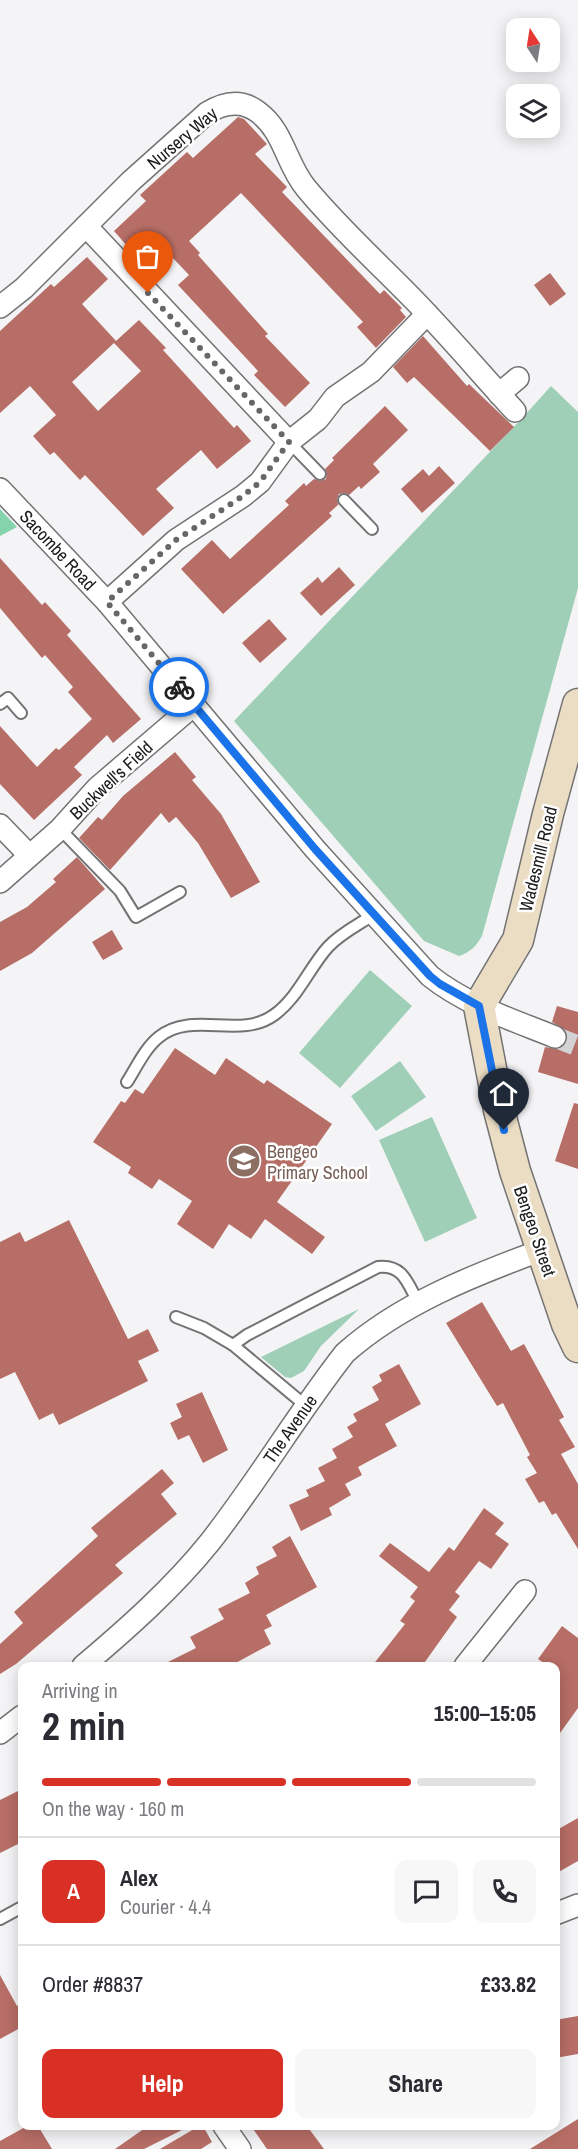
<!DOCTYPE html>
<html lang="en">
<head>
<meta charset="utf-8">
<style>
  :root { --surface:#fff; --page:#f7f7f7; --text:#2b2b33; --muted:#7c7c81; --line:#e1e1e2; --accent:#d93025 }
  body { margin:0; font-family:"Archivo Narrow",sans-serif; background:var(--page); color:var(--text); height:100vh; display:flex; flex-direction:column; font-size:22px; white-space:nowrap }
  * { box-sizing:border-box; margin:0 }
  p { font-size:20px; color:var(--muted) }
  .icon { flex:none; width:33px; height:33px; fill:none; stroke:currentColor; stroke-width:2; stroke-linecap:round; stroke-linejoin:round }
  .map { position:relative; flex:1; overflow:hidden }
  .sheet { position:absolute; left:18px; top:1662px; width:542px; height:468px; display:flex; flex-direction:column; background:var(--surface); border-radius:12px; box-shadow:0 3px 15px #0003 }
  .sheet>* { flex:none }
  .needle { width:39px; rotate:348deg }
  .buttons { position:absolute; left:506px; top:18px; display:grid; gap:12px }
  .buttons a { display:grid; place-items:center; width:54px; height:54px; border-radius:12px; background:var(--surface); box-shadow:0 3px 15px #0003; font-size:30px }
  .pin { position:absolute; display:grid; place-items:center; width:51px; height:51px; color:#fff; margin:-62px -26px; border-radius:50% 50% 50% 0; rotate:-45deg; box-shadow:0 0 6px #0007 }
  .pin .icon { rotate:45deg }
  .courier { position:absolute; display:grid; place-items:center; width:60px; height:60px; margin:-30px; border:4px solid #1a73e8; border-radius:50%; background:#fff; color:#222; box-shadow:0 2px 8px #0007 }
  .headline em { font-style:normal; font-weight:700 }
  .headline div { display:flex; flex-direction:column-reverse }
  .headline { display:flex; align-items:center; justify-content:space-between; height:102px; padding:0 24px }
  h1 { font-size:39px; font-weight:700; line-height:45px }
  .bar { display:grid; grid-template-columns:repeat(4,1fr); gap:9px 6px; align-content:center; height:72px; padding:0 24px }
  .bar i { height:8px; border-radius:4px; background:var(--line) }
  .bar .selected { background:var(--accent) }
  .bar p { grid-column:span 4 }
  .line { display:flex; align-items:center; gap:15px; padding:0 24px; border-top:2px solid var(--line) }
  .line div { flex:1 }
  .round { display:grid; place-items:center; flex:none; width:63px; height:63px; border-radius:12px; background:var(--page) }
  .primary-button { display:flex; gap:12px; margin-top:auto; padding:12px 24px }
  .primary-button a { flex:1; height:69px; border-radius:12px; background:var(--accent); color:#fff; font-size:24px; font-weight:700; line-height:69px; text-align:center }
  .primary-button a+a { background:var(--page); color:var(--text) }
  .map>svg:first-child { display:block }
  .green { fill:#9fcfb7 }
  .forest { fill:#84d3ad }
  .building { fill:#b76e66; fill-rule:evenodd }
  .lines { fill:none; stroke-linecap:round; stroke-linejoin:round }
  .street-tunnel { stroke:#d3d3d5; stroke-width:21; stroke-dasharray:21 10; stroke-linecap:butt }
  .lane-casing { stroke:#737374; stroke-width:14 }
  .street-casing { stroke:#737374; stroke-width:24 }
  .secondary-casing { stroke:#737374; stroke-width:33 }
  .lane { stroke:#fff; stroke-width:10 }
  .street { stroke:#fff; stroke-width:21 }
  .secondary { stroke:#ebdcc4; stroke-width:30 }
  .done { stroke:#676768; stroke-width:6; stroke-dasharray:0 10.8 }
  .route { stroke:#1a73e8; stroke-width:8 }
  .labels { text-anchor:middle; dominant-baseline:central; stroke-width:5; stroke-linejoin:round; paint-order:stroke }
  .street-label { font-size:18px; fill:#1b1b1c; stroke:#fff }
  .education-label { font-size:18px; fill:#785e54; stroke:#fff; text-anchor:start }
</style>
</head>
<body>
<div class="map">
<svg width="578" height="2149" viewBox="0 0 578 2149">
  <rect width="100%" height="100%" fill="#f4f4f6"/>
  <g class="green">
    <path d="M551 386 578 412V588L482 936C476 946 471 952 459 956L424 941 234 721 525 415Z"/>
    <polygon points="370,970 412,1006 340,1088 299,1053"/>
    <polygon points="400,1061 426,1097 376,1131 351,1096"/>
    <polygon points="432,1117 477,1218 425,1242 379,1140"/>
    <polygon points="359,1309 321,1346 304,1371 291,1378 285,1377 261,1357"/>
  </g>
  <polygon class="forest" points="0,509 17,527 0,536"/>
  <g class="building">
    <polygon points="238,117 244,119 267,144 255,154 287,187 282,192 380,294 384,290 402,308 400,310 406,317 376,348 357,327 363,322 241,193 189,241 200,253 198,255 268,334 265,336 310,383 285,407 254,375 258,371 178,285 189,275 154,238 135,255 114,231 146,201 140,195 187,152 193,158"/>
    <path d="M87 257 108 279 82 304 116 341 139 320 166 348 163 350 234 428 237 425 251 441 217 469 201 450 156 489 174 508 143 536 85 475 80 480 54 452 50 455 33 436 56 415 30 386 0 413V331L51 284 54 287ZM114 343 141 371 98 411 72 382Z"/>
    <polygon points="550,273 566,294 550,306 534,285"/>
    <polygon points="423,336 467,386 469,384 514,427 490,451 414,377 407,383 393,367"/>
    <polygon points="385,406 408,430 373,464 380,472 361,489 359,486 349,495 345,493 339,494 337,499 338,505 329,513 332,516 223,614 181,569 212,540 230,559 289,505 285,501 304,483 306,486 314,479 321,481 326,479 327,473 325,469 334,460 332,458"/>
    <polygon points="439,466 455,483 422,513 401,489 423,469 429,476"/>
    <polygon points="0,558 42,605 45,602 71,631 67,635 141,719 113,743 107,735 74,767 82,775 34,820 0,784 0,726 37,767 56,748 59,750 92,719 68,692 73,687 45,655 42,658 0,608"/>
    <polygon points="339,567 355,585 321,616 300,593 318,577 322,583"/>
    <polygon points="269,619 287,639 260,663 242,643"/>
    <polygon points="175,752 196,777 192,780 221,814 260,882 231,898 198,843 176,817 169,823 161,813 110,870 79,838 98,817 102,820 123,796"/>
    <polygon points="77,857 105,889 32,953 0,971 0,922 27,907 56,882 53,879"/>
    <polygon points="112,930 123,949 103,960 92,942"/>
    <polygon points="557,1006 578,1012 578,1084 538,1072 545,1047 557,1049 563,1047 567,1041 565,1030 552,1022"/>
    <polygon points="175,1048 215,1075 226,1058 264,1084 267,1080 332,1124 277,1202 325,1237 312,1254 265,1219 251,1239 229,1224 213,1249 177,1224 192,1201 159,1179 152,1189 128,1173 131,1167 93,1142 121,1101 125,1103 135,1089 143,1094"/>
    <polygon points="574,1103 578,1104 578,1169 555,1161"/>
    <polygon points="69,1220 128,1339 148,1329 159,1351 138,1361 148,1381 59,1425 53,1413 39,1420 15,1372 0,1379 0,1242 20,1232 25,1242"/>
    <polygon points="482,1302 511,1351 524,1344 564,1417 559,1420 575,1447 561,1454 578,1484 578,1549 556,1513 552,1515 544,1501 539,1503 525,1479 537,1473 527,1457 530,1455 503,1403 497,1406 446,1323"/>
    <polygon points="399,1364 421,1404 385,1424 397,1446 358,1467 362,1475 345,1484 351,1495 329,1508 332,1515 301,1531 289,1505 309,1496 306,1490 325,1481 318,1468 337,1458 332,1449 353,1437 347,1427 357,1421 353,1414 379,1400 372,1387 382,1381 379,1375"/>
    <polygon points="202,1392 228,1450 203,1463 189,1435 178,1440 170,1423 182,1417 176,1404"/>
    <polygon points="162,1469 174,1483 161,1494 177,1514 115,1565 123,1573 16,1664 0,1674 0,1644 23,1623 14,1612 98,1536 91,1528"/>
    <polygon points="484,1508 504,1523 495,1534 509,1544 491,1569 479,1561 455,1592 460,1596 449,1610 457,1617 422,1666 372,1666 405,1624 400,1621 415,1601 410,1597 418,1587 379,1556 390,1543 429,1572 449,1547 454,1551"/>
    <polygon points="290,1536 317,1587 266,1615 272,1626 264,1630 271,1644 230,1666 160,1666 196,1648 190,1637 224,1619 218,1609 250,1593 245,1583 259,1574 256,1567 277,1556 272,1547"/>
    <polygon points="562,1626 578,1638 578,1708 555,1740 555,1666 548,1666 538,1659"/>
    <polygon points="22,1789 22,1842 0,1853 0,1800"/>
    <polygon points="578,1818 578,1861 555,1874 555,1831"/>
    <polygon points="0,1975 17,2006 22,2003 22,2027 0,2039"/>
    <polygon points="578,2016 578,2054 555,2058 555,2020"/>
    <polygon points="578,2119 578,2149 530,2149"/>
    <polygon points="27,2126 38,2126 52,2149 0,2149 0,2141"/>
    <polygon points="148,2126 190,2126 144,2149 115,2149"/>
    <polygon points="199,2126 203,2126 212,2142 201,2149 160,2149"/>
    <polygon points="251,2126 307,2126 324,2149 267,2149"/>
  </g>
  <g class="lines">
    <polyline class="street-tunnel" points="555,1037 578,1046"/>
    <g class="lane-casing">
      <g id="lane">
        <polyline points="289,442 320,474"/>
        <polyline points="344,500 372,529"/>
        <polyline points="0,704 8,698 21,713"/>
        <polyline points="60,829 120,891 136,917 180,892"/>
        <path d="M127 1082C136 1068 145 1048 159 1037 192 1010 240 1040 274 1015 298 998 309 968 328 947 341 933 358 925 373 915"/>
        <polyline points="176,1317 204,1328 233,1345"/>
        <path d="M306 1406 233 1345 247 1335 378 1267C404 1264 408 1285 419 1304"/>
        <polyline points="0,1919 22,1907"/>
      </g>
    </g>
    <g class="street-casing">
      <g id="street">
        <polyline points="86,226 289,442"/>
        <path d="M0 307 24 288 131 181 207 113C223 103 241 99 258 112 284 131 286 164 306 188 339 228 378 263 414 300 449 336 481 374 515 411"/>
        <polyline points="499,394 518,378"/>
        <path d="M0 489 107 602 315 849 430 976C466 1005 513 1020 555 1037"/>
        <polyline points="107,602 176,540 243,496 260,482 289,442 318,419 335,397 371,372 427,314"/>
        <polyline points="0,825 29,855"/>
        <polyline points="0,882 60,829 97,788 194,705"/>
        <path d="M83 1666C128 1628 173 1588 210 1542 258 1481 297 1414 345 1353 400 1304 474 1275 542 1250"/>
        <polyline points="465,1666 525,1591"/>
        <polyline points="0,1733 22,1716"/>
        <polyline points="555,1914 578,1905"/>
        <polyline points="224,2126 240,2149"/>
      </g>
    </g>
    <g class="secondary-casing">
      <polyline id="secondary" points="578,704 548,814 518,940 479,1006 499,1110 515,1171 567,1324 578,1347"/>
    </g>
    <use href="#lane" class="lane"/>
    <use href="#street" class="street"/>
    <use href="#secondary" class="secondary"/>
  </g>
  <g class="lines">
    <polyline class="done" points="148,293 289,442 260,482 243,496 176,540 107,602 179,687"/>
    <polyline class="route" points="179,687 315,849 430,976 440,984 479,1006 504,1130"/>
  </g>
  <defs>
    <g id="school-disc" transform="scale(1.725)"><circle r="9.5" fill="#8d6e63" stroke="#fff"/><path d="M0-5L7-2L0 1L-7-2ZM-4 1L0 2.5L4 1V4Q0 6-4 4Z" fill="#fff"/></g>
  </defs>
  <g fill-rule="evenodd">
    <use href="#school-disc" x="244" y="1161"/>
  </g>
  <g class="labels">
    <g class="street-label">
      <text transform="translate(182 138) rotate(-40)">Nursery Way</text>
      <text transform="translate(58 550) rotate(47)">Sacombe Road</text>
      <text transform="translate(111 780) rotate(-43)">Buckwell's Field</text>
      <text transform="translate(538 859) rotate(-76)">Wadesmill Road</text>
      <text transform="translate(535 1231) rotate(71)">Bengeo Street</text>
      <text transform="translate(290 1429) rotate(-55)">The Avenue</text>
    </g>
    <g class="education-label">
      <text x="267" y="1151">Bengeo<tspan x="267" dy="21">Primary School</tspan></text>
    </g>
  </g>
</svg>
<div class="buttons">
<a><svg class="needle" viewBox="-14 -14 28 28"><path d="M0-13l5 13h-10z" fill="#e53935"/><path d="M0 13l5-13h-10z" fill="#7c7c81"/></svg></a>
<a><svg class="icon" aria-label="layers" viewBox="0 0 24 24"><path d="M12 4l9 5-9 5-9-5zM3 14l9 5 9-5"/></svg></a>
</div>
<div class="pin" style="left:148px;top:293px;background:#ea580c"><svg class="icon" aria-label="bag" viewBox="0 0 24 24"><path d="M5 8h14l-1 12H6zM9 8a3 3 0 0 1 6 0"/></svg></div>
<div class="pin" style="left:504px;top:1130px;background:#1f2937"><svg class="icon" aria-label="home" viewBox="0 0 24 24"><path d="M3 11l9-7 9 7M6 9v11h12V9"/></svg></div>
<div class="courier" style="left:179px;top:687px"><svg class="icon" aria-label="bike" viewBox="0 0 24 24"><circle cx="6" cy="16" r="4"/><circle cx="18" cy="16" r="4"/><path d="M6 16l4-8h5l3 8M10 8l3 8H6M13 5h3"/></svg></div>
<section class="sheet">
<div class="headline"><div><h1>2 min</h1><p>Arriving in</p></div><em>15:00–15:05</em></div>
<div class="bar"><i class="selected"></i><i class="selected"></i><i class="selected"></i><i></i><p>On the way · 160 m</p></div>
<div class="line" style="height:108px"><b class="round" style="background:var(--accent);color:#fff">A</b><div><b>Alex</b><p>Courier · 4.4</p></div><a class="round"><svg class="icon" aria-label="chat" viewBox="0 0 24 24"><path d="M4 5h16v11H9l-5 4z"/></svg></a><a class="round"><svg class="icon" aria-label="phone" viewBox="0 0 24 24"><path d="M5 4h4l2 5-3 2q2 4 5 5l2-3 5 2v4C11 20 4 13 5 4z"/></svg></a></div>
<div class="line" style="height:78px"><div>Order #8837</div><b>£33.82</b></div>
<div class="primary-button"><a>Help</a><a>Share</a></div>
</section>
</div>
</body>
</html>
